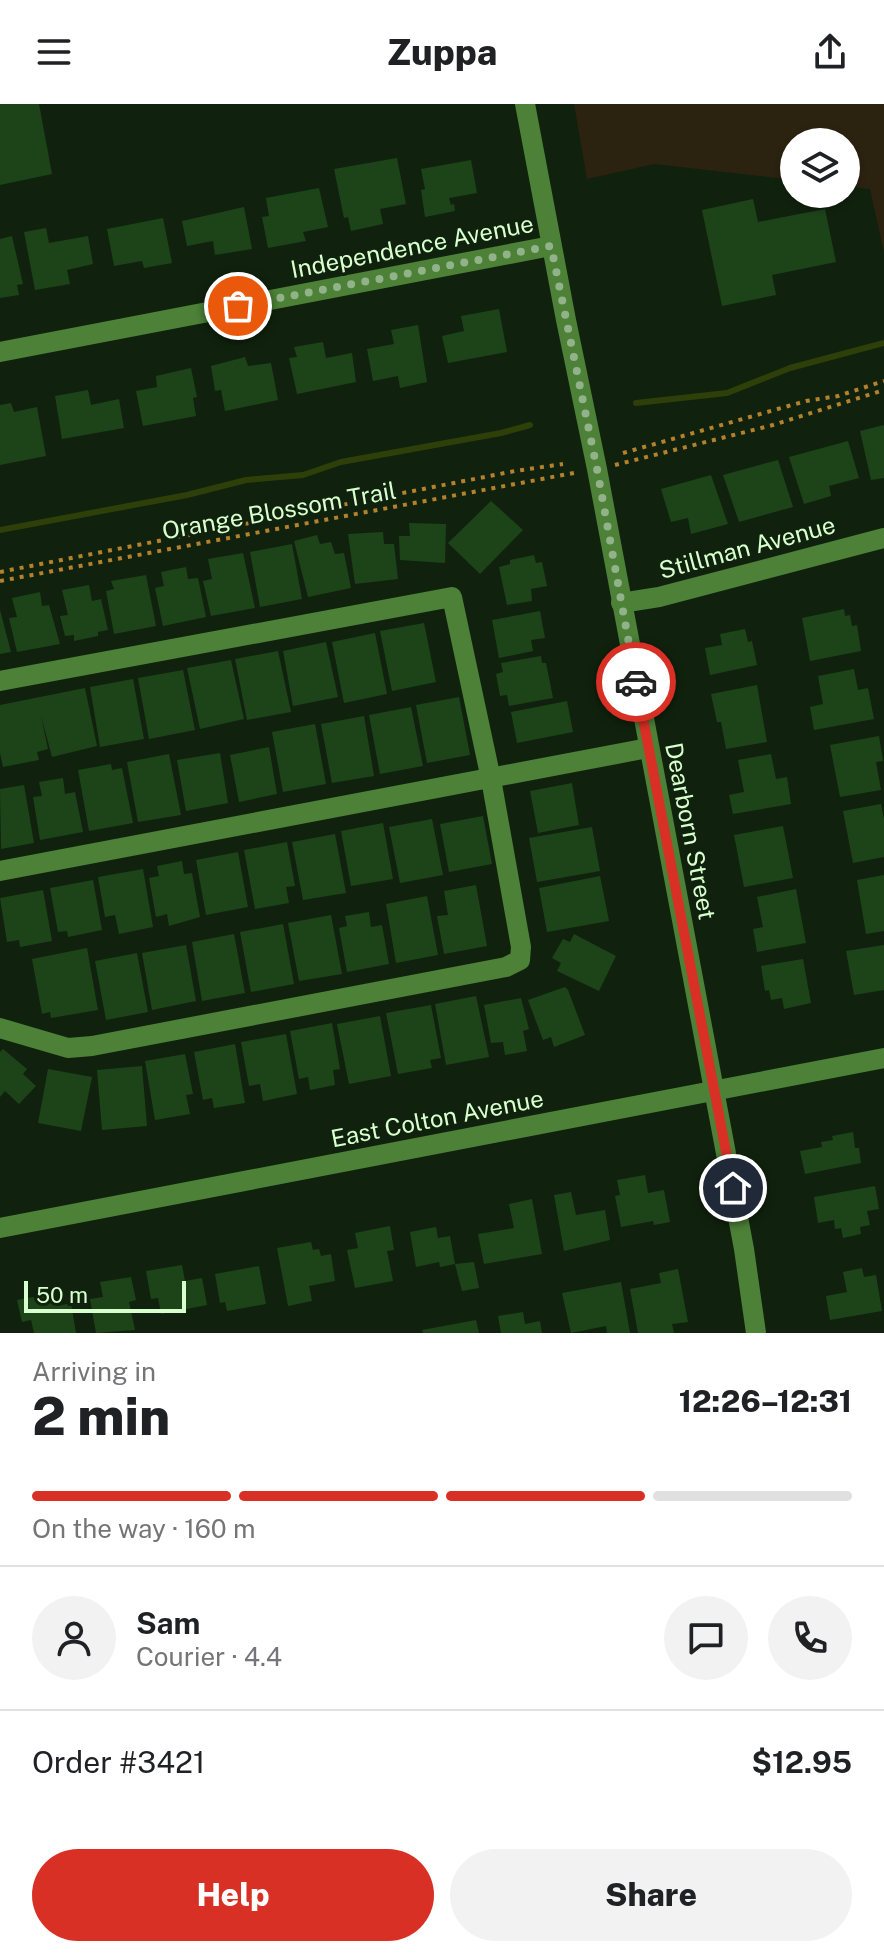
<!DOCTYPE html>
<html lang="en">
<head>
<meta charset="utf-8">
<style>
  :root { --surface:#fff; --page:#f2f2f2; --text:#202124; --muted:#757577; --line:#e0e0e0; --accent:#d93025 }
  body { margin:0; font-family:"Public Sans",sans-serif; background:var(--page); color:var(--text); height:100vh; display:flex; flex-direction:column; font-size:30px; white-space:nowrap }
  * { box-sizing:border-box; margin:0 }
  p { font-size:26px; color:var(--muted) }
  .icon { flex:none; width:44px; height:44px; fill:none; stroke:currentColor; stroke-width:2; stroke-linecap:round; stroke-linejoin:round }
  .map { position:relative; height:1229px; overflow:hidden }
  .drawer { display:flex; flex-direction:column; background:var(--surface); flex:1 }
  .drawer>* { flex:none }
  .buttons { position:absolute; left:780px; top:24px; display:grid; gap:16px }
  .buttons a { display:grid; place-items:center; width:80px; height:80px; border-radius:50%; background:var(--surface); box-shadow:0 2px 6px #0004; font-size:40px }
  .scale { position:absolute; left:24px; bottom:20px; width:162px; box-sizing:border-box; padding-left:8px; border:4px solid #d8ffce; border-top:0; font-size:22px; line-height:28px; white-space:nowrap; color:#d8ffce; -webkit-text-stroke:6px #10220d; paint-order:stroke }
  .pin { position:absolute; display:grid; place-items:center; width:68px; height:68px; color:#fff; margin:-34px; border:4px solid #fff; border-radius:50%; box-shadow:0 2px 8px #0007 }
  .courier { position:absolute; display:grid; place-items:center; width:80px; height:80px; margin:-40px; border:6px solid #d93025; border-radius:50%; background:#fff; color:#222; box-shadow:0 2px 10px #0007 }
  .summary em { font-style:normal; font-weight:800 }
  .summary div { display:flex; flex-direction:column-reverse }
  .summary { display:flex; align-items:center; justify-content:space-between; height:136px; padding:0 32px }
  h1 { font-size:52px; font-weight:800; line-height:60px }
  .bar { display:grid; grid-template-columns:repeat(4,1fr); gap:12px 8px; align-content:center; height:96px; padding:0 32px }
  .bar i { height:10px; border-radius:6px; background:var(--line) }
  .bar .selected { background:var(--accent) }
  .bar p { grid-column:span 4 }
  .line { display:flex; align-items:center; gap:20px; padding:0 32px; border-top:2px solid var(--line) }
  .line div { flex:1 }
  .round { display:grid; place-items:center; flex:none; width:84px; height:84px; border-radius:42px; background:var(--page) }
  .action { display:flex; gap:16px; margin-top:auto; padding:16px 32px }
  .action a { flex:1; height:92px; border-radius:48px; background:var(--accent); color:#fff; font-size:32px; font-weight:800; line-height:92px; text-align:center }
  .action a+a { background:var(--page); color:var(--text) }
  header { display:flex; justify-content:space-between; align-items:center; height:104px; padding:0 32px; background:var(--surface); font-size:36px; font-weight:800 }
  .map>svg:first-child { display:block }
  .green { fill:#2c2210 }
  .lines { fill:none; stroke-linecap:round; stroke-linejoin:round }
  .stream { stroke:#2e3f09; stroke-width:6 }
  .building { fill:#1d4319 }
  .path { stroke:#b4812c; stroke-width:4; stroke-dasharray:4 6; stroke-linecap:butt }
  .minor { stroke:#4c8137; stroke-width:20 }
  .done { stroke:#92b28a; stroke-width:8; stroke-dasharray:0 14.4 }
  .route { stroke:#d93025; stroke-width:10 }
  .labels { text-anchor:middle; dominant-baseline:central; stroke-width:7; stroke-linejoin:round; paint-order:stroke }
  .street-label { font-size:24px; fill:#d8ffce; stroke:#10220d }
</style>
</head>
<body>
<header><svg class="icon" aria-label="menu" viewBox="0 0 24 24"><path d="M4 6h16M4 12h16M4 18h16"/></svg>Zuppa<svg class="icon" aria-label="share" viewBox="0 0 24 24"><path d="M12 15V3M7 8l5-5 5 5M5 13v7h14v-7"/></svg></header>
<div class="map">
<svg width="884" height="1229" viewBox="0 0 884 1229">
  <rect width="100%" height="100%" fill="#10220d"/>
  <polygon class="green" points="574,0 884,0 884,148 870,85 846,82 846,38 794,38 794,76 654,60 587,75"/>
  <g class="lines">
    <g class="stream">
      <polyline points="636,299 727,289 790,264 884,239"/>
      <polyline points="0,426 187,391 246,376 303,371 341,358 501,329 530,321"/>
    </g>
  </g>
  <g class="building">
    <polygon points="0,0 39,0 52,70 0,81"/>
    <polygon points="397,54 406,100 380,105 383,120 351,127 348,113 344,114 334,65"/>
    <polygon points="471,56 477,89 449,94 451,101 454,100 455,107 425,113 421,86 425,85 421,65"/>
    <polygon points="319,84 328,123 303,128 306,137 268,144 262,113 269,112 266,94"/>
    <polygon points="753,95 758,118 825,105 836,158 772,171 776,191 722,202 702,106"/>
    <polygon points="244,103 252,145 215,151 213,137 187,142 182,117"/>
    <polygon points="163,114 172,159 144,164 142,157 114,162 107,125"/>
    <polygon points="46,124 49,139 88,132 93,160 67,166 70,180 35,186 24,128"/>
    <polygon points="12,132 23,180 17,181 19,191 0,194 0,135"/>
    <polygon points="499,205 507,248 448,259 442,232 464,227 461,212"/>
    <polygon points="418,221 427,278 400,284 398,272 373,277 367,245 394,240 391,226"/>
    <polygon points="323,238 326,254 352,249 356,278 297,290 289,254 297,253 294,243"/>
    <polygon points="245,253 248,262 271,259 278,296 225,307 221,286 215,287 211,262"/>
    <polygon points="191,264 197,293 193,294 196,312 143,322 136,287 157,283 156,272"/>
    <polygon points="88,286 91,301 119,295 124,324 62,335 55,292"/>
    <polygon points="11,299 14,308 37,303 46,352 0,361 0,301"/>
    <polygon points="884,321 884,374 871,376 860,327"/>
    <polygon points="848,337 859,374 829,382 831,392 804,400 789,353"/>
    <polygon points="778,356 793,403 739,418 723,371"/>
    <polygon points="711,371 728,420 691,430 688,414 671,418 661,385"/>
    <polygon points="491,397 523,426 480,470 448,439"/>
    <polygon points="409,419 446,420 445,459 400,456 399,432 410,432"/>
    <polygon points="383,428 384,440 394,440 398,475 355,480 348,430"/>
    <polygon points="317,431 320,440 331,438 335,450 344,449 351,484 308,493 294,437"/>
    <polygon points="292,440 302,495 260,503 250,448"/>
    <polygon points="243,449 255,504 211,512 203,477 212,475 208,455"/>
    <polygon points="534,451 536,459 542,458 547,482 531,485 532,497 507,501 499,463 510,460 510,456"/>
    <polygon points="186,463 188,475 198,474 206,513 163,522 155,484 164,482 161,468"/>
    <polygon points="146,471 156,522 114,530 106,487 114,485 111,477"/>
    <polygon points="89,481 92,497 101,495 108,526 98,528 98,532 74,537 74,531 65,532 60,512 68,511 62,486"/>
    <polygon points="40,488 42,502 49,501 60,540 17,548 9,514 17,513 12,494"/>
    <polygon points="844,505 845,512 850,511 852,522 857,521 861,547 810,557 802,514"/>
    <polygon points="0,506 11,548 0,550"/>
    <polygon points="540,507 545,534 531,536 533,547 499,554 492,516"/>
    <polygon points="424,519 436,578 392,587 380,527"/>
    <polygon points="745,525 748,538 752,537 757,561 710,571 705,544 722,541 720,530"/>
    <polygon points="375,529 387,590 344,599 332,538"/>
    <polygon points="326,538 338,593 293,602 283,547"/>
    <polygon points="278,547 291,608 247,616 235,555"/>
    <polygon points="541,552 542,559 546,559 553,594 509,602 507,591 500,592 496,570 503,568 501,559"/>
    <polygon points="231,556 244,615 200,625 187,564"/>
    <polygon points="854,565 858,586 868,584 874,615 814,626 810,603 823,600 818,572"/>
    <polygon points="183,566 195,626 149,635 138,574"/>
    <polygon points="133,575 144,635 100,643 90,583"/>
    <polygon points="757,581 767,638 726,645 721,618 717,618 711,590"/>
    <polygon points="85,584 97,642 52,653 41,612 48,645 37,648 39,656 3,663 0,649 0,601"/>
    <polygon points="459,593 470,651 427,659 416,601"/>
    <polygon points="567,597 573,628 517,639 511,608"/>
    <polygon points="411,603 423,662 380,670 369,611"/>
    <polygon points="364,612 374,672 332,679 321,620"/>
    <polygon points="315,620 326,680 283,688 272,628"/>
    <polygon points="879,632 883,657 876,658 881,686 840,693 830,641"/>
    <polygon points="269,643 277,690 239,698 230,651"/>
    <polygon points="220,649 228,699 186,707 177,656"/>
    <polygon points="169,650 181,711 138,718 127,658"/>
    <polygon points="771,650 776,675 787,673 791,700 733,710 729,691 744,688 738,656"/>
    <polygon points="111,660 112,666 122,664 133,719 89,727 78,666"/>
    <polygon points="63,674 65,690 75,688 83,728 40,736 33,693 42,692 39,678"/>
    <polygon points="572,679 579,721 538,729 530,687"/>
    <polygon points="24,681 34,739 1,745 0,685"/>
    <polygon points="881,700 884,715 884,753 853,759 843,707"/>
    <polygon points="483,712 492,760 449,768 440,720"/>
    <polygon points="432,715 443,771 400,779 389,723"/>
    <polygon points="383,719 393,775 351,782 341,727"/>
    <polygon points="783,722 793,774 744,783 734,731"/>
    <polygon points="592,723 600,767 537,778 529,734"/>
    <polygon points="335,730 346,789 303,796 292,738"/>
    <polygon points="287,738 295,782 286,783 289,799 255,805 244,746"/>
    <polygon points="238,748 248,803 206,811 196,756"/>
    <polygon points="182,757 184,770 192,769 200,813 169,822 167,810 156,813 149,774 159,772 157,762"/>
    <polygon points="143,765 153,823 119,830 115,811 105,813 98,773"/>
    <polygon points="884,771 884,827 866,830 857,776"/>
    <polygon points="600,772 609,817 547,828 539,784"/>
    <polygon points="93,776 102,826 68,833 67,827 58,828 50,784"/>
    <polygon points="476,781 487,842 444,850 437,812 448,811 444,787"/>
    <polygon points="796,785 806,839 757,848 753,825 763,823 757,793"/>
    <polygon points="43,786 52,837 20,843 19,836 7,838 0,794"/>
    <polygon points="427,792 438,851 396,859 386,800"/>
    <polygon points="369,808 371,823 382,821 389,860 347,868 339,824 347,822 345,812"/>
    <polygon points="331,811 342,870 299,877 288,819"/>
    <polygon points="283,820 294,880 251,888 240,828"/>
    <polygon points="234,830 245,889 202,897 192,838"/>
    <polygon points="574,830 616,852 599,887 557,867 561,859 552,854 563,835 570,838"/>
    <polygon points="186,841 196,897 152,906 142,849"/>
    <polygon points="884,841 884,886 854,891 846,847"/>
    <polygon points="87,844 98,906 51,914 50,908 42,910 32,855"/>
    <polygon points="137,849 148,908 106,916 95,857"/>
    <polygon points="803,855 811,899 784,905 782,894 771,896 769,886 765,887 761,862"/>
    <polygon points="565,883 568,886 585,931 554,943 551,933 543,936 528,896"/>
    <polygon points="476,892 489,953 446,961 435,900"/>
    <polygon points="521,894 529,925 523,927 527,947 505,951 503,938 491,939 484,901"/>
    <polygon points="431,901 441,954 430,956 432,964 398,970 386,909"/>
    <polygon points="380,912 391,972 349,980 337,920"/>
    <polygon points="332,919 340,965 333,966 335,981 310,986 308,973 299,975 290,927"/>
    <polygon points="286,930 297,990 263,997 260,980 249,982 241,938"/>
    <polygon points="235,940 245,999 214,1004 212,994 203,996 194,948"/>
    <polygon points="3,945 27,965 23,970 36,982 19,1000 5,987 0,993 0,948"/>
    <polygon points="185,950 193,990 186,991 190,1010 155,1016 145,957"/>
    <polygon points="142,962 147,1022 102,1026 97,966"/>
    <polygon points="48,965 92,973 81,1027 38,1019"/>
    <polygon points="853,1028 855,1044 859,1044 861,1059 805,1070 800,1047 822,1043 821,1038 833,1036 832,1032"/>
    <polygon points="645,1071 648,1089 664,1086 670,1118 654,1121 653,1117 621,1123 615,1092 620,1091 617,1076"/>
    <polygon points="875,1082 879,1105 867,1107 870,1121 860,1123 861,1130 843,1134 841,1124 835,1125 834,1116 818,1119 814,1093"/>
    <polygon points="571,1088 576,1111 605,1106 610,1136 564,1147 554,1091"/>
    <polygon points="532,1095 542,1150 484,1160 478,1130 514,1124 509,1100"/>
    <polygon points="390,1122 394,1146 387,1147 393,1177 355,1184 347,1146 358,1144 355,1129"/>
    <polygon points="436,1123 438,1134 450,1132 455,1160 440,1163 439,1158 416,1163 410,1128"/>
    <polygon points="311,1138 313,1146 319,1145 321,1152 331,1150 335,1177 309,1182 312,1197 288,1202 277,1144"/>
    <polygon points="474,1158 479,1184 462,1187 455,1160"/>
    <polygon points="182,1161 185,1177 202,1174 207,1201 161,1210 158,1194 151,1195 146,1167"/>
    <polygon points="259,1162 266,1200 227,1207 225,1198 220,1199 215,1170"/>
    <polygon points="862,1164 864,1173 876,1171 882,1207 830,1216 826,1192 847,1188 843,1168"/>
    <polygon points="678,1165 688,1218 672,1220 674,1229 638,1229 630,1185 661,1179 659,1169"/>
    <polygon points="131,1173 136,1196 129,1198 135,1226 96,1229 90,1195 103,1193 100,1178"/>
    <polygon points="621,1178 630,1229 607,1229 606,1222 571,1229 562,1189"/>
    <polygon points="49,1190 50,1195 56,1194 58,1202 71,1199 76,1229 34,1229 31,1216 22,1218 17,1196"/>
    <polygon points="523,1208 525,1220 540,1217 542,1229 501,1229 498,1212"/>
    <polygon points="476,1216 479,1229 423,1229 422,1226"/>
  </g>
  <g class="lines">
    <g class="path">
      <polyline points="623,349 806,297 838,292 884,277"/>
      <polyline points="615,361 773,321 884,286"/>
      <polyline points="0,468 515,367 563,360"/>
      <polyline points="0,477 579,368"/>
    </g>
    <g class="minor">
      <polyline points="525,0 566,216 597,365 744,1145 756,1229"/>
      <polyline points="0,248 551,142"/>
      <polyline points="621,499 659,493 884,434"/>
      <polyline points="0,577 452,493 491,675 521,843 520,856 506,863 92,942 68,944 0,924"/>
      <polyline points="0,767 648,644"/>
      <polyline points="0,1124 884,954"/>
    </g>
  </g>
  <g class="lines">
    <polyline class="done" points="238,202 551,142 597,365 636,578"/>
    <polyline class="route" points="636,578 733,1084"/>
  </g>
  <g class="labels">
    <g class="street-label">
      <text transform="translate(412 142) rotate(-11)">Independence Avenue</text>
      <text transform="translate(279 406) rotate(-10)">Orange Blossom Trail</text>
      <text transform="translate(747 443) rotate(-15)">Stillman Avenue</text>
      <text transform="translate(691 727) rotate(79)">Dearborn Street</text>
      <text transform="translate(437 1014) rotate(-11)">East Colton Avenue</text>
    </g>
  </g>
</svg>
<div class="buttons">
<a><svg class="icon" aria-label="layers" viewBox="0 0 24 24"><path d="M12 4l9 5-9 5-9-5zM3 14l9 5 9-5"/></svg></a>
</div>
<div class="scale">50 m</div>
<div class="pin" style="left:238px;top:202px;background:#ea580c"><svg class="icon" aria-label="bag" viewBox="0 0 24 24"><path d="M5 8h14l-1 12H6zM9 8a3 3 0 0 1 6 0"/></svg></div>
<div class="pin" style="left:733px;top:1084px;background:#1f2937"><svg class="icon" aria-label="home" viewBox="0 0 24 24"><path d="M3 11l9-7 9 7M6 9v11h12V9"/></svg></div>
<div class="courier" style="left:636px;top:578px"><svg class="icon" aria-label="car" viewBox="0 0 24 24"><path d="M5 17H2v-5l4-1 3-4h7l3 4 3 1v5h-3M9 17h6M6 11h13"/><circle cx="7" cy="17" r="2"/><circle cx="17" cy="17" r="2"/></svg></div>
</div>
<section class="drawer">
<div class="summary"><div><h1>2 min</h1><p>Arriving in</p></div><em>12:26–12:31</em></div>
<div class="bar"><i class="selected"></i><i class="selected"></i><i class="selected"></i><i></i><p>On the way · 160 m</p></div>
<div class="line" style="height:144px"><a class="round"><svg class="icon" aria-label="person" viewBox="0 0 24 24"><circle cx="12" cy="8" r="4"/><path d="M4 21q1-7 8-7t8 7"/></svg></a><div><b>Sam</b><p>Courier · 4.4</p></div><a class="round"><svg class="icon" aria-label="chat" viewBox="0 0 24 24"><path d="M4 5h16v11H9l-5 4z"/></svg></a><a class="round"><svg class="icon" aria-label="phone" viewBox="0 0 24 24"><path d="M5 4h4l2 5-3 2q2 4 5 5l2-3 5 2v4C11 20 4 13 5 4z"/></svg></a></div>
<div class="line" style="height:104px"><div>Order #3421</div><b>$12.95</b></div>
<div class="action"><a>Help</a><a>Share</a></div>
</section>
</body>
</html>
